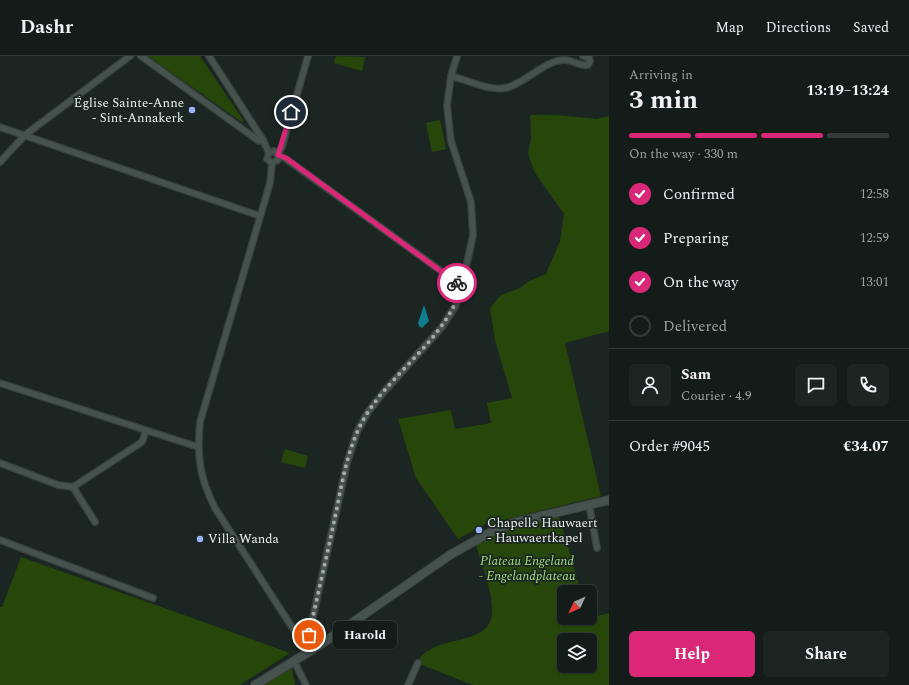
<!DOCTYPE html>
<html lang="en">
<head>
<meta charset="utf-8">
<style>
  :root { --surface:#141c1a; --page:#1d2523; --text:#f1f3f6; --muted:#9da1a2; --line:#333a39; --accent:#db2777 }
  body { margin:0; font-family:Spectral,serif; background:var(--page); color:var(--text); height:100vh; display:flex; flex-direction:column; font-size:15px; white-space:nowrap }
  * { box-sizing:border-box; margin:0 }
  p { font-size:13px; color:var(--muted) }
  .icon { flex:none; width:22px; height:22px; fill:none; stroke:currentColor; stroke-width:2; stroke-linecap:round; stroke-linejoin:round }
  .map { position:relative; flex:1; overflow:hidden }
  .panel { display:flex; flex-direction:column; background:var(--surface); width:300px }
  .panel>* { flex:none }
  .needle { width:26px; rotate:226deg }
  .fabs { position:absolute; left:557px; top:529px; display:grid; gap:8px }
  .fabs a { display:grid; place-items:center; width:40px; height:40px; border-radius:6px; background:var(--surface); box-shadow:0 1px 3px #0004,0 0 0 1px var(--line); font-size:20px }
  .pin { position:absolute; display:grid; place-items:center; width:34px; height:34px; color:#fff; margin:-17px; border:2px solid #fff; border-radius:50%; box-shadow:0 1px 4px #0007 }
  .courier { position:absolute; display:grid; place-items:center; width:40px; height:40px; margin:-20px; border:3px solid #db2777; border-radius:50%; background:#fff; color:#222; box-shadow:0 1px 5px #0007 }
  .bubble { position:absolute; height:28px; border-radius:6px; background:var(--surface); box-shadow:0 1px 3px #0004,0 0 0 1px var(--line); font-size:13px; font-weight:700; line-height:28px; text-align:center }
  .overview em { font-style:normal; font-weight:700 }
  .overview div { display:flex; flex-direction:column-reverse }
  .overview { display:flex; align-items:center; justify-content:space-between; height:68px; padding:0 20px }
  h1 { font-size:26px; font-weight:700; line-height:30px }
  .bar { display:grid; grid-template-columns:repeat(4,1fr); gap:6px 4px; align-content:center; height:48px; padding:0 20px }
  .bar i { height:5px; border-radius:3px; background:var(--line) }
  .bar .current { background:var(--accent) }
  .bar p { grid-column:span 4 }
  .line { display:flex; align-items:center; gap:10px; padding:0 20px; border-top:1px solid var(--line) }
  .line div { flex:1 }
  .round { display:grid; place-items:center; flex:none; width:42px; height:42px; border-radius:6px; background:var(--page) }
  ol { padding:0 20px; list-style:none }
  li { display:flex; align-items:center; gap:12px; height:44px }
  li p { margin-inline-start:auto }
  li .icon { padding:4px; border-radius:50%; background:var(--accent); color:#fff; stroke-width:4 }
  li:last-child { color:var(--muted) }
  li i { width:22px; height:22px; border:2px solid var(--line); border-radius:50% }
  .action { display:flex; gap:8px; margin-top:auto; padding:8px 20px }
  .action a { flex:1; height:46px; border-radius:6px; background:var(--accent); color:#fff; font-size:16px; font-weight:700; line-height:46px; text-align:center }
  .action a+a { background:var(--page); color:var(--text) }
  header { display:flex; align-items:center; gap:24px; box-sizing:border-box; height:56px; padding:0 20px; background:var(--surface); border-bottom:1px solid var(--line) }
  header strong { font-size:19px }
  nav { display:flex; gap:22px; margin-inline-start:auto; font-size:14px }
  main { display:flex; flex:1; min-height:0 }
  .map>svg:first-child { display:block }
  .green { fill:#27460a; fill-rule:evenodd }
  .water { fill:#0e7d8d }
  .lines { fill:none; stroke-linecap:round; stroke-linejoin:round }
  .street-casing { stroke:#38413e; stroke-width:8 }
  .secondary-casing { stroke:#38413e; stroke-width:10 }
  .street { stroke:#46524e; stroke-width:5.5 }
  .secondary { stroke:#46524e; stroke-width:8 }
  .done { stroke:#a2aba7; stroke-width:4; stroke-dasharray:0 7.2 }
  .route { stroke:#db2777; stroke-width:5 }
  .poi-dot { fill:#9cb4fd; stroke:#1b2622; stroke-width:1.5 }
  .labels { text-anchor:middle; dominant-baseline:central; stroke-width:3.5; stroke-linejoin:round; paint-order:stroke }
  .poi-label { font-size:13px; fill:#ebf2ef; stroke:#1b2622; text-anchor:start }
  .park-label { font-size:13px; font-style:italic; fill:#a3df7b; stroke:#1b2622 }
</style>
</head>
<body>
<header>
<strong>Dashr</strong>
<nav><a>Map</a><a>Directions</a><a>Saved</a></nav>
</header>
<main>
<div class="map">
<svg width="609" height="629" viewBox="0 0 609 629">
  <rect width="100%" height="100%" fill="#1b2622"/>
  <g class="green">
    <polygon points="148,0 200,0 243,64 243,67"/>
    <polygon points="336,0 365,1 362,15 334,7"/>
    <polygon points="530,59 556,59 597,63 609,60 609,275 565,287 601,440 511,462 491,469 489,466 458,483 416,422 398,363 451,354 455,373 491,367 487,347 512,342 495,284 490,252 501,239 520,232 529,225 546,218 560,185 564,158 535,117 528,98 531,82"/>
    <polygon points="440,64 446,93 432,96 426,67"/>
    <polygon points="285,393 308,400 305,412 281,406"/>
    <path d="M559 460 581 536H564V562H590L609 557V629H473L417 607C432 575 494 594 492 553 492 533 481 508 476 488L509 472ZM564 584H590V610H564Z"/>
    <polygon points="21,501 290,597 240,629 0,629 0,551 2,551"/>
    <polygon points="291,609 295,629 260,629"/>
  </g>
  <polygon class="water" points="424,249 429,265 422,272 419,270 418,267"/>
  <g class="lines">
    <g class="street-casing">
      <g id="street">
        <polyline points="141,0 259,85 263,84"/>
        <polyline points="209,0 263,84 269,97 267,103 272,107"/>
        <path d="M451 20C467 24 489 35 505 32 523 29 545 4 564 4 572 3 579 11 588 9L590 5 589 2 583 0"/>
        <polyline points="0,71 260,160"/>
        <polyline points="269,97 274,95 278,99 278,104 272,107"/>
        <polyline points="278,98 282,91 308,0"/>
        <polyline points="278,99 286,103 462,230"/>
        <polyline points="0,106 25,79 130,0"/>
        <path d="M272 107 270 127 200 366C197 399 199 421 215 452L308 596"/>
        <polyline points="0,327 198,391"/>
        <polyline points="0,407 58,429 73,431 142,386 146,375"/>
        <polyline points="73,431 95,466"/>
        <polyline points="589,448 597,492"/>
        <polyline points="0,484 153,542"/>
        <polyline points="302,587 309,579 347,407 357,376 368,356 383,337 442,271 456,249 462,230 473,179 471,146 451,85 447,50 451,20 457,0"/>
        <polyline points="294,605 306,629"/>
        <polyline points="408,629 418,607"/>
      </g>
    </g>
    <g class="secondary-casing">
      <polyline id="secondary" points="255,629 320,589 450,499 487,478 512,467 609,444"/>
    </g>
    <use href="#street" class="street"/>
    <use href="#secondary" class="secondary"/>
  </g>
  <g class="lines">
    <path class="done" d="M309 579C317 541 326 504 334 466 342 429 347 388 368 356 397 312 446 282 462 230L457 227"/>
    <polyline class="route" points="291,56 278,99 286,102 457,227"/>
  </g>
  <g class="poi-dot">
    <circle cx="192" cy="54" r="4"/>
    <circle cx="479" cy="474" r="4"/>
    <circle cx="200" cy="483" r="4"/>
  </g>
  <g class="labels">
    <g class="poi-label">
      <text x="184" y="47" text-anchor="end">Église Sainte-Anne<tspan x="184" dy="15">- Sint-Annakerk</tspan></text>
      <text x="487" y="467">Chapelle Hauwaert<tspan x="487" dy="15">- Hauwaertkapel</tspan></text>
      <text x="208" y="483">Villa Wanda</text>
    </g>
    <g class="park-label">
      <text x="527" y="505">Plateau Engeland<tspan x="527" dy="15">- Engelandplateau</tspan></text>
    </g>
  </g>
</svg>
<div class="fabs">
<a><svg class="needle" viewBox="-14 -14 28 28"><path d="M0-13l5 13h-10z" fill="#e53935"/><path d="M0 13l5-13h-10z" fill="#9da1a2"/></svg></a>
<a><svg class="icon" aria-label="layers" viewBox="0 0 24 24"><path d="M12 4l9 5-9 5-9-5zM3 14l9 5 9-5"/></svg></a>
</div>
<div class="pin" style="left:309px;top:579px;background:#ea580c"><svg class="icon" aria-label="bag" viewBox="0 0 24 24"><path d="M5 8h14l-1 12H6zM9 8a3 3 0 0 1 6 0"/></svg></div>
<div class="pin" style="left:291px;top:56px;background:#1f2937"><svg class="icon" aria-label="home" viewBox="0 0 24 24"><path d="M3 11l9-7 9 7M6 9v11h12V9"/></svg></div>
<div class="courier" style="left:457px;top:227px"><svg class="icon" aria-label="bike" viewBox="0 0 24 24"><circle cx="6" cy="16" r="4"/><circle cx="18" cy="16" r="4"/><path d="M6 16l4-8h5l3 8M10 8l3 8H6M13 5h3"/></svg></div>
<div class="bubble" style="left:333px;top:565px;width:64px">Harold</div>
</div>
<section class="panel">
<div class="overview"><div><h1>3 min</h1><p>Arriving in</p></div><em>13:19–13:24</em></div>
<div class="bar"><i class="current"></i><i class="current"></i><i class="current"></i><i></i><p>On the way · 330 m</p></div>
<ol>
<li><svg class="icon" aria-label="check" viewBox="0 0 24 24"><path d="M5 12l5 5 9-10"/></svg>Confirmed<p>12:58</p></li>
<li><svg class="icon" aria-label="check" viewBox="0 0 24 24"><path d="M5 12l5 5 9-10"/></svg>Preparing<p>12:59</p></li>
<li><svg class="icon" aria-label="check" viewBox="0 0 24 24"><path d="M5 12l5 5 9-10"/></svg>On the way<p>13:01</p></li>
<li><i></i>Delivered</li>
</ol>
<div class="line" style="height:72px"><a class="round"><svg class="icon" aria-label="person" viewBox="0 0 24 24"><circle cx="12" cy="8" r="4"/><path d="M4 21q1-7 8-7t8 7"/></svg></a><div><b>Sam</b><p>Courier · 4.9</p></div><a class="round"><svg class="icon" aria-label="chat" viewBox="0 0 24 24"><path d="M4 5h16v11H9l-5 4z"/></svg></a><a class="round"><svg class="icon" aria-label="phone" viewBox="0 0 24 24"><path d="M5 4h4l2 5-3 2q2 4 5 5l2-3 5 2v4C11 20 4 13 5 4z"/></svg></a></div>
<div class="line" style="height:52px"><div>Order #9045</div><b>€34.07</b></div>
<div class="action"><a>Help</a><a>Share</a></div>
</section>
</main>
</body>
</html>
